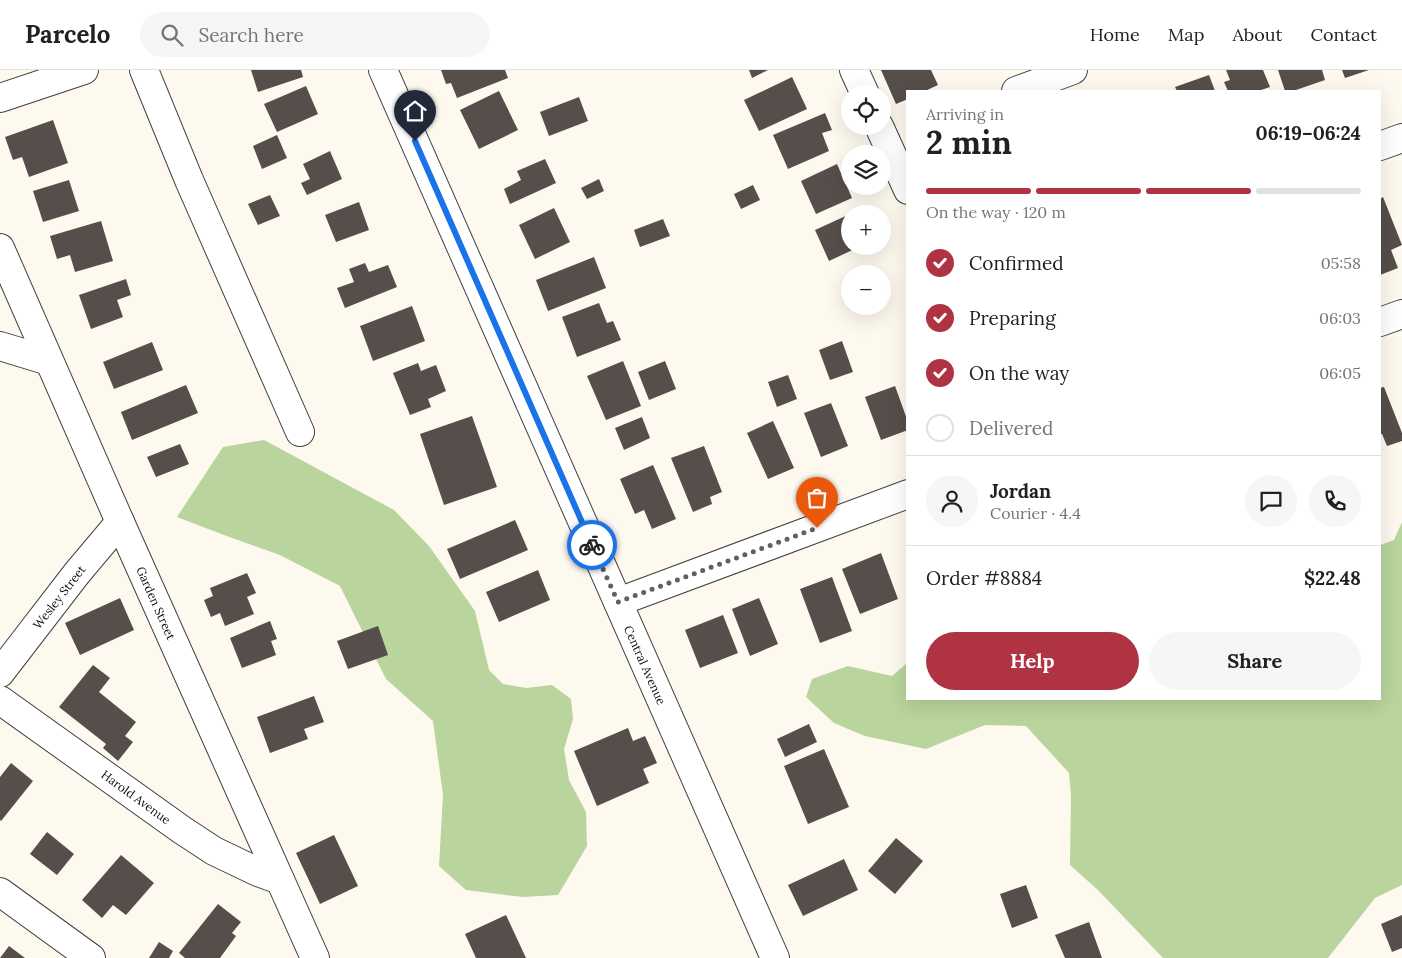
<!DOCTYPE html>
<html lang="en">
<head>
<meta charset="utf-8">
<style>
  :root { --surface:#fff; --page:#f6f6f6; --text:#202124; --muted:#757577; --line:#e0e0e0; --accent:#af3342 }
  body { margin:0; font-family:Lora,serif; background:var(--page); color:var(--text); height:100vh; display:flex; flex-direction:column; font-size:19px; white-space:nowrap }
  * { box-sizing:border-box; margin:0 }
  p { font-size:16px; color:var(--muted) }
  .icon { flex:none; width:28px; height:28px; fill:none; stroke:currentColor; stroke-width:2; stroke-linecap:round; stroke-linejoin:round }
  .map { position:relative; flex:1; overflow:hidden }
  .details { position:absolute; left:906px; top:20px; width:475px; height:610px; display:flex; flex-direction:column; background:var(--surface); border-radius:0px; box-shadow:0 5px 20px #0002 }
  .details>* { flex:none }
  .controls { position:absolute; left:841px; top:15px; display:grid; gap:10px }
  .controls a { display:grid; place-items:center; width:50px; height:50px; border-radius:50%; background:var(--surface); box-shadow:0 5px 20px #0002; font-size:25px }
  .pin { position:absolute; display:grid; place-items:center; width:42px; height:42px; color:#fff; margin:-51px -21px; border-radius:50% 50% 50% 0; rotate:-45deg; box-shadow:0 0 5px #0007 }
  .pin .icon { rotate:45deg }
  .courier { position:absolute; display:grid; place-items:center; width:50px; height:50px; margin:-25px; border:4px solid #1a73e8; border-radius:50%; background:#fff; color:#222; box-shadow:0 1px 6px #0007 }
  .head em { font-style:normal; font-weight:700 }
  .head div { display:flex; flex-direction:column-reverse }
  .head { display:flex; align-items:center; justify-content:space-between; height:85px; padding:0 20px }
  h1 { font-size:32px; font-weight:700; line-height:38px }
  .bar { display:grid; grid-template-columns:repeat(4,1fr); gap:8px 5px; align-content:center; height:60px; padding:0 20px }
  .bar i { height:6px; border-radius:4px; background:var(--line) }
  .bar .current { background:var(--accent) }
  .bar p { grid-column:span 4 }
  .line { display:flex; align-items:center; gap:12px; padding:0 20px; border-top:1px solid var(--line) }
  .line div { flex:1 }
  .round { display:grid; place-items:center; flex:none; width:52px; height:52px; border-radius:26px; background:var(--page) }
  ol { padding:0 20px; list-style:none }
  li { display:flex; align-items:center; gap:15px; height:55px }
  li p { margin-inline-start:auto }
  li .icon { padding:5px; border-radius:50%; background:var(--accent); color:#fff; stroke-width:4 }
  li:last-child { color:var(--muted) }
  li i { width:28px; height:28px; border:2px solid var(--line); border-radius:50% }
  .cta { display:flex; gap:10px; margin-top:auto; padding:10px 20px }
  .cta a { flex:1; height:58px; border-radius:30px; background:var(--accent); color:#fff; font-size:20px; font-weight:700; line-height:58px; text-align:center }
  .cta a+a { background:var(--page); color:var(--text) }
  header { display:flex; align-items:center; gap:30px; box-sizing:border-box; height:70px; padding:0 25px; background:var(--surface); border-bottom:1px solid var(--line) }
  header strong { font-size:24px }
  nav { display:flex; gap:28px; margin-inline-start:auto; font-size:18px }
  .search { width:350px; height:45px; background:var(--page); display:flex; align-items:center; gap:12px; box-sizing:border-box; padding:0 18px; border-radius:28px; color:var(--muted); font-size:19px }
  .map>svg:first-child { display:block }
  .forest { fill:#b9d49c }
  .building { fill:#554e4a }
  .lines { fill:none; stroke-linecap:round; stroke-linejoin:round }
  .minor-casing { stroke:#404040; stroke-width:30 }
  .minor { stroke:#fff; stroke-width:28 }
  .done { stroke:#61605c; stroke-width:5; stroke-dasharray:0 9 }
  .route { stroke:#1a73e8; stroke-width:6 }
  .labels { text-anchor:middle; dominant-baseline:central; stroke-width:5; stroke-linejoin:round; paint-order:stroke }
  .street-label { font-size:12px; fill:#0d0d0d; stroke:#fff }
</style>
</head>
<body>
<header>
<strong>Parcelo</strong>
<div class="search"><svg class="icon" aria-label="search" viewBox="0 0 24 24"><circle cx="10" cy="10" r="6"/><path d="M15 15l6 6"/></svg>Search here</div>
<nav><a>Home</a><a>Map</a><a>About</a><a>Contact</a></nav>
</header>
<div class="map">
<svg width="1402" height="888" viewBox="0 0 1402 888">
  <rect width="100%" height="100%" fill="#fdf9ef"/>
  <g class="forest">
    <polygon points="264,370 394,440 429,476 475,541 489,600 503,614 526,618 552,615 571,629 573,649 564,679 569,710 586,742 587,776 558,825 523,827 466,820 439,796 443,725 433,651 386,609 340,516 280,485 224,465 177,447 223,377"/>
    <polygon points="1402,452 1402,815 1375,828 1328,888 1163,888 1098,820 1070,795 1071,725 1069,703 1026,656 985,655 926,679 865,666 834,653 806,627 812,609 848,596 892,606 907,593 908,629 1380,629 1380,475 1394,470"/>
  </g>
  <g class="building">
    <polygon points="251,0 301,0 303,7 258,22"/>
    <polygon points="441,0 505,0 508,8 457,28 451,13 446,14"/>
    <polygon points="749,0 768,0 752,8"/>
    <polygon points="881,0 931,0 938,15 925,21 908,21 908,29 896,34"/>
    <polygon points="1226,0 1263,0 1270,17 1258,21 1228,21 1224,12 1230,10"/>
    <polygon points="1278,0 1322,0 1325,10 1293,21 1285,21"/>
    <polygon points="1342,0 1369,0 1345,8"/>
    <polygon points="1209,5 1215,21 1177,21 1175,17"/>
    <polygon points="792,7 807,39 759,61 744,30"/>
    <polygon points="306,16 318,44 277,62 264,34"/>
    <polygon points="499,21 518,60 479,79 460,40"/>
    <polygon points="579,27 588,51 549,66 540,42"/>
    <polygon points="825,43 832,60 822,63 829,81 788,99 773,65"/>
    <polygon points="53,50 68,93 29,107 22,87 13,90 5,67"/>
    <polygon points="277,65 287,88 262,99 253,76"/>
    <polygon points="330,81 342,109 307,125 301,113 310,109 303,94"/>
    <polygon points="545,89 556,113 510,134 504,119 521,110 517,101"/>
    <polygon points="837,94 852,128 816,144 801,111"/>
    <polygon points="599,109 604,121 587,129 581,118"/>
    <polygon points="69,110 79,141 43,152 33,121"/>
    <polygon points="753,115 760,130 741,139 734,124"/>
    <polygon points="270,125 280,146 258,155 248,134"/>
    <polygon points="1383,127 1402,175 1391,180 1398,198 1380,205 1380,129"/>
    <polygon points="359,132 369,160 336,172 325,145"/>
    <polygon points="554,138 570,172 535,189 519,155"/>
    <polygon points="850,144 850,176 861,176 829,191 815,160"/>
    <polygon points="663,149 670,166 640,177 634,160"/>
    <polygon points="101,151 113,191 75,202 70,185 57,189 50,166"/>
    <polygon points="594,187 606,218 548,241 536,210"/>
    <polygon points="365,193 369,202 388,195 397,217 345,238 337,218 354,212 349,199"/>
    <polygon points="126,209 131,225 117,230 123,247 91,259 79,225"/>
    <polygon points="599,233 607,253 613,251 621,270 577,287 562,247"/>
    <polygon points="412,236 425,271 373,291 360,256"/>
    <polygon points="842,271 853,302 830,310 819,280"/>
    <polygon points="152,272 163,300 114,319 103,292"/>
    <polygon points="623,291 641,336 606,350 587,306"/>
    <polygon points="665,291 676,319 649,330 638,302"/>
    <polygon points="418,293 421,301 436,295 446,321 428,329 431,337 410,345 393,303"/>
    <polygon points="788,305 797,329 777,337 768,312"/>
    <polygon points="186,315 198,343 132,370 121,342"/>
    <polygon points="895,316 908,352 908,360 881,370 865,327"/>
    <polygon points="1384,317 1402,363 1402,371 1387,376 1382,364 1380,364 1380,318"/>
    <polygon points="831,333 848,376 821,387 804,343"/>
    <polygon points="472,346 497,417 444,435 420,364"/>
    <polygon points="642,347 650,368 624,380 615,358"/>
    <polygon points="773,351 794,398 768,409 747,363"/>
    <polygon points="180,374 189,394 156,407 147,387"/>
    <polygon points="704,376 722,422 710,427 712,434 693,442 671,388"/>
    <polygon points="653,395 676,449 652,459 644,440 635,444 620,409"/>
    <polygon points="515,450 528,480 460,509 447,479"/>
    <polygon points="881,483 898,529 860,544 842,499"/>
    <polygon points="538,500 550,530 499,552 486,522"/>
    <polygon points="247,503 256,523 247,527 254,544 225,556 220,543 211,547 204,530 213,526 210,518"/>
    <polygon points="832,507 852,561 820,573 800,519"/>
    <polygon points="120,528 134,560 80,585 65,553"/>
    <polygon points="759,528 778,574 750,586 732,539"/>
    <polygon points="723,545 738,583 700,598 685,560"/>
    <polygon points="270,551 277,569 271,571 276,585 242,598 230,568"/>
    <polygon points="378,556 388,585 348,599 337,571"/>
    <polygon points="93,595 110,608 99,622 136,652 125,666 133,672 118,691 103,678 106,674 59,637"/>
    <polygon points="314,626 324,652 304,659 308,669 270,683 257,647"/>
    <polygon points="809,654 817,672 785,687 777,669"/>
    <polygon points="628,658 633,671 645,666 657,693 643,699 649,713 597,736 574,681"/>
    <polygon points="824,679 849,737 808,754 784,696"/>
    <polygon points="11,693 33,711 1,751 0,750 0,707"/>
    <polygon points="47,762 74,784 57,805 30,784"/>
    <polygon points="334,765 358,816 320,834 296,783"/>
    <polygon points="896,768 923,791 895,824 868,801"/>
    <polygon points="121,785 154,813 126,845 113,835 102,848 82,830"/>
    <polygon points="844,789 858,820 803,846 788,815"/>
    <polygon points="1026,815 1038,848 1012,858 1000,824"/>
    <polygon points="218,834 241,852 232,863 236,866 220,888 185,888 179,883"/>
    <polygon points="506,845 526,888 476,888 465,864"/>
    <polygon points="1402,845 1402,878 1392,882 1381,854"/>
    <polygon points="1089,852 1102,888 1065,888 1055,865"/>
    <polygon points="159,872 173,881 169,888 149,888"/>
    <polygon points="9,876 25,888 0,888"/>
  </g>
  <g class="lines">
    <g class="minor-casing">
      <g id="minor">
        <polyline points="144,0 189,110 300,362"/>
        <polyline points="383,0 775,888"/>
        <polyline points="854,0 865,24"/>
        <polyline points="1016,21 1073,0"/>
        <polyline points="0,28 84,0"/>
        <polyline points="879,56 908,120"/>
        <polyline points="1380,76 1402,68"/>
        <polyline points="0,178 120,452 315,888"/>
        <polyline points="1380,252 1402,244"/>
        <polyline points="0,276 49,291"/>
        <polyline points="618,532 908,424"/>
        <polyline points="0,603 77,503 120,452"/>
        <polyline points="0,630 182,760 214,781 258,802 280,810"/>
        <polyline points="0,822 91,888"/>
      </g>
    </g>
    <use href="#minor" class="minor"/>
  </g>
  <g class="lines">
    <polyline class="done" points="592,475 618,532 817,458"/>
    <polyline class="route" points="415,71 592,475"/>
  </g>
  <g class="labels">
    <g class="street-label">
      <text transform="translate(59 527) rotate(-52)">Wesley Street</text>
      <text transform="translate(156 533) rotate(66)">Garden Street</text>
      <text transform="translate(645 595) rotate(66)">Central Avenue</text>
      <text transform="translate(136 727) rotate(36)">Harold Avenue</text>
    </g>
  </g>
</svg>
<div class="controls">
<a><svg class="icon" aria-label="locate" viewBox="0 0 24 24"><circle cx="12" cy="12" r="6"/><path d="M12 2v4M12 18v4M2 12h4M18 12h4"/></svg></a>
<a><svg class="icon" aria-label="layers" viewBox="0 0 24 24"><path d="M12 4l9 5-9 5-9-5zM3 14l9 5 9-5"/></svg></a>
<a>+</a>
<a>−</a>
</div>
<div class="pin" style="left:817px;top:458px;background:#ea580c"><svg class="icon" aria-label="bag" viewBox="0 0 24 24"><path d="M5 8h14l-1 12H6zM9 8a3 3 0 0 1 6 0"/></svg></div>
<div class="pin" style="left:415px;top:71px;background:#1f2937"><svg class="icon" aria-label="home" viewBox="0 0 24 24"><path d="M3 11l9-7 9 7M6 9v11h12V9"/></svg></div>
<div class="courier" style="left:592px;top:475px"><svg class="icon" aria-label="bike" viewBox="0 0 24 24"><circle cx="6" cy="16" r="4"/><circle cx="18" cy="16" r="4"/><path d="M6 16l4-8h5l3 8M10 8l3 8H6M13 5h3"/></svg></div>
<section class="details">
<div class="head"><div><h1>2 min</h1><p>Arriving in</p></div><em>06:19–06:24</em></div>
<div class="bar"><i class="current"></i><i class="current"></i><i class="current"></i><i></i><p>On the way · 120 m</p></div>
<ol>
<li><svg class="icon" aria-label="check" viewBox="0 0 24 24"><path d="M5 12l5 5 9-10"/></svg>Confirmed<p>05:58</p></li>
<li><svg class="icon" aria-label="check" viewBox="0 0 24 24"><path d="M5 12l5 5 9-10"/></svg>Preparing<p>06:03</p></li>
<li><svg class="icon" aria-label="check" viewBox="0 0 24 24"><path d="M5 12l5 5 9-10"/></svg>On the way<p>06:05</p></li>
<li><i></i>Delivered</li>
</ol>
<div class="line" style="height:90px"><a class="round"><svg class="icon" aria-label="person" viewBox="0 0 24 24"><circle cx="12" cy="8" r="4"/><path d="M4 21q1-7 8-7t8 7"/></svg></a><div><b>Jordan</b><p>Courier · 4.4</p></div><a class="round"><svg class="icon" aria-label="chat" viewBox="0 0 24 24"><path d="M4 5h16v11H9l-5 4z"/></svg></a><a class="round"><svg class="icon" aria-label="phone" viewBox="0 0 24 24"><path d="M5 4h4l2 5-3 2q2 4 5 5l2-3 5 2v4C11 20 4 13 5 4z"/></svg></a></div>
<div class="line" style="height:65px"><div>Order #8884</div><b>$22.48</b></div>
<div class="cta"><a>Help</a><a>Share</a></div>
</section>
</div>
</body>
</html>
